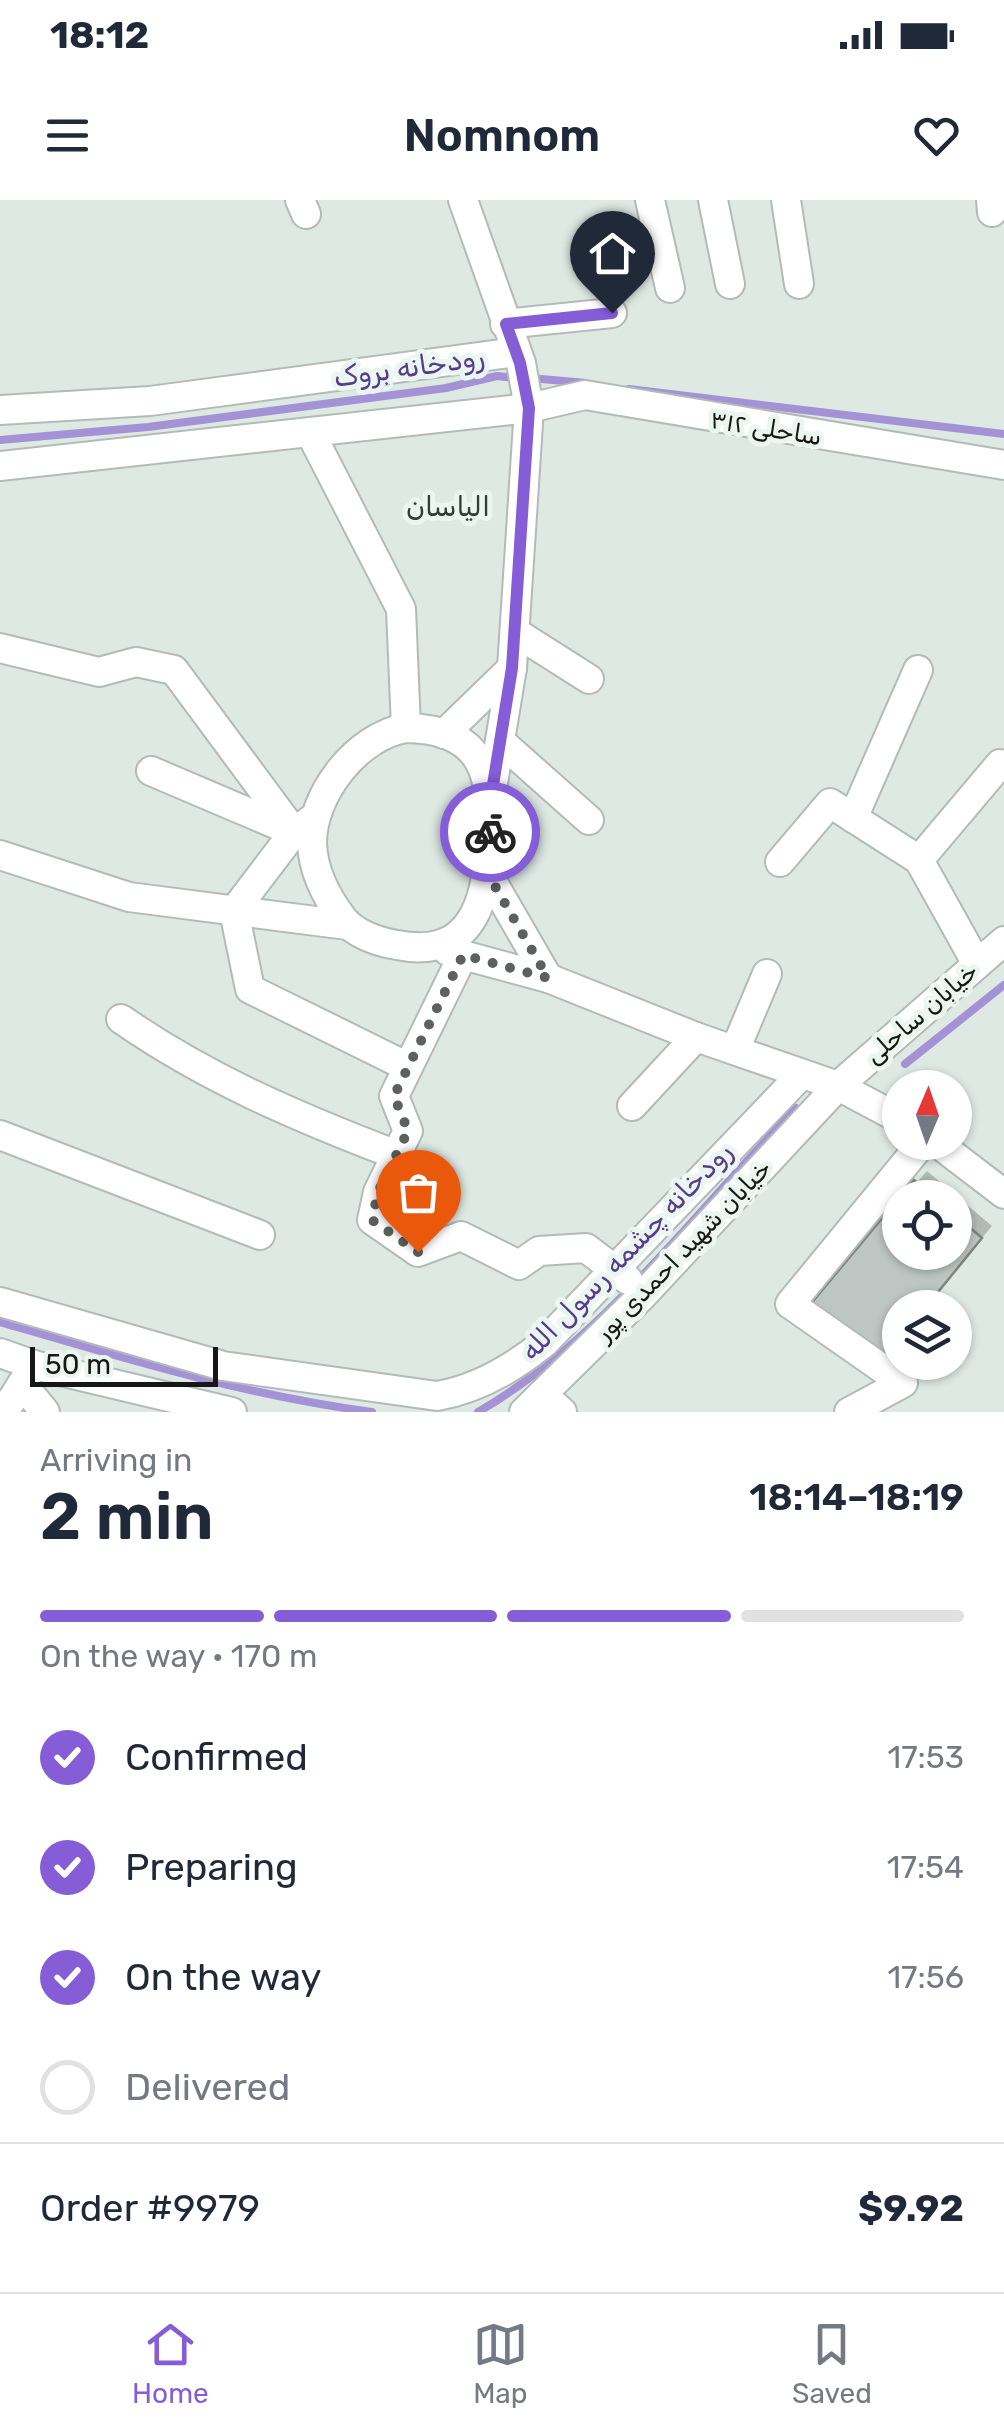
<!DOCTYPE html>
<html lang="en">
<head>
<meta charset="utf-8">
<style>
  :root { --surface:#fff; --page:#f6f6f7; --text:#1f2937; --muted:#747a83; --line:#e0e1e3; --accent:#855dd7 }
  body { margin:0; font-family:Rubik,Cairo,sans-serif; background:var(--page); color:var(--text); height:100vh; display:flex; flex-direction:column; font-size:38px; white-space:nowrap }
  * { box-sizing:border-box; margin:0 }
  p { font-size:32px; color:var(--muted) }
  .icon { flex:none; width:55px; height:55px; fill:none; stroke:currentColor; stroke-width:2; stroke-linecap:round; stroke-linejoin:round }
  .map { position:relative; height:1212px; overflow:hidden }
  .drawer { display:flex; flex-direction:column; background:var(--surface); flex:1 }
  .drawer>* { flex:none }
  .needle { width:65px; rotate:2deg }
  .tools { position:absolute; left:882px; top:870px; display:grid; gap:20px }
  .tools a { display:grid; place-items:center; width:90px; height:90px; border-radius:50%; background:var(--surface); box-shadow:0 2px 8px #0004; font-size:50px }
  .scale { position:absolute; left:30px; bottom:25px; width:188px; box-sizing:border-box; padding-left:10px; border:5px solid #151816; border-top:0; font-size:28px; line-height:35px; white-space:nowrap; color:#151816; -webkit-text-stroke:8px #ecf6f1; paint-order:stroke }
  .pin { position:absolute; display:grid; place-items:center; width:85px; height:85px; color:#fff; margin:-102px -42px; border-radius:50% 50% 50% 0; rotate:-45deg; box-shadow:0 0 10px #0007 }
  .pin .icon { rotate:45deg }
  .courier { position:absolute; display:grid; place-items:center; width:100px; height:100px; margin:-50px; border:8px solid #855dd7; border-radius:50%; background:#fff; color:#222; box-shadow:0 2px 12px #0007 }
  .head em { font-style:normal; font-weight:600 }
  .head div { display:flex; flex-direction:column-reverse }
  .head { display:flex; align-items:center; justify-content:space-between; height:170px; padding:0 40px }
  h1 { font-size:65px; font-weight:600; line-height:75px }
  .bar { display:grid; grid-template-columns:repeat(4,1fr); gap:15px 10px; align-content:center; height:120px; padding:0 40px }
  .bar i { height:12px; border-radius:8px; background:var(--line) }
  .bar .selected { background:var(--accent) }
  .bar p { grid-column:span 4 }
  .line { display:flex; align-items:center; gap:25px; padding:0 40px; border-top:2px solid var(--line) }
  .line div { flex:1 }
  ol { padding:0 40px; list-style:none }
  li { display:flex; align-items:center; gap:30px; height:110px }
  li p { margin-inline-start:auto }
  li .icon { padding:10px; border-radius:50%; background:var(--accent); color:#fff; stroke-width:4 }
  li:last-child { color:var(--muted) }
  li i { width:55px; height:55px; border:5px solid var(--line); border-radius:50% }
  .status { display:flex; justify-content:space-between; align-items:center; height:70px; padding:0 50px; background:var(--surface); direction:ltr }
  .status svg { height:28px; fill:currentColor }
  header { display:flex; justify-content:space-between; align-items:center; height:130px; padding:0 40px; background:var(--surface); font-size:45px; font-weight:600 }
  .tab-bar { display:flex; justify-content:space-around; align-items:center; height:140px; border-top:2px solid var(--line); background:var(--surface); font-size:28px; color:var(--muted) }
  .tab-bar a { display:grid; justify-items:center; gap:5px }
  .tab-bar .selected { color:var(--accent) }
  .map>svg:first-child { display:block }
  .shadow { fill:#0003 }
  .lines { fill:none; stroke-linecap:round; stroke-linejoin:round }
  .stream { stroke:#a392d5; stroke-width:8 }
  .building { fill:#bdc6c2; stroke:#7e8682; stroke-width:2.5 }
  .minor-casing { stroke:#b2bbb7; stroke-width:32 }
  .minor { stroke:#fff; stroke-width:28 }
  .done { stroke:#5c615e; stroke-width:10; stroke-dasharray:0 18 }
  .route { stroke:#855dd7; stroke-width:12 }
  .labels { text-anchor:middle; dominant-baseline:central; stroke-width:10; stroke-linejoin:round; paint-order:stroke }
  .street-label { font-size:25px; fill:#151816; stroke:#ecf6f1 }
  .water-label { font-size:28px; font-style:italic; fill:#563c8c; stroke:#ecf6f1 }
  .neighbourhood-label { font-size:28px; fill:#343c38; stroke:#ecf6f1 }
</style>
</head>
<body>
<div class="status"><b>18:12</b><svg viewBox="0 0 49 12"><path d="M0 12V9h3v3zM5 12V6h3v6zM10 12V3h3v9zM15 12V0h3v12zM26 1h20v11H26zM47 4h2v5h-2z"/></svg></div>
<header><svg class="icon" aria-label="menu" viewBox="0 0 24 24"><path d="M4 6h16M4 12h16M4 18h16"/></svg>Nomnom<svg class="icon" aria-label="heart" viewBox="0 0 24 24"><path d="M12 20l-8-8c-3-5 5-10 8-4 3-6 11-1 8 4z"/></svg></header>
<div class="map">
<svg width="1004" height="1212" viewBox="0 0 1004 1212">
  <rect width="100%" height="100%" fill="#dfe9e4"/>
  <polygon class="shadow" points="927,971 992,1026 924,1108 900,1108 900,1137 883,1155 813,1106 900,1001 900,1052 955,1052 955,998 903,998"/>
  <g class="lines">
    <g class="stream">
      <polyline points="530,178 586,183"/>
      <polyline points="629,189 1004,234"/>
      <polyline points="0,240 148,227 446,188 497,176 516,178"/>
      <polyline points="905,864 1004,785"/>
      <path d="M0 1122C123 1158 244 1195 372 1212"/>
      <path d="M478 1212C604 1139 696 1011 796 908"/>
    </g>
  </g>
  <polygon class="building" points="914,980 934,998 900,998 900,1052 955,1052 955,1015 982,1038 925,1108 900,1108 900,1138 884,1158 809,1106"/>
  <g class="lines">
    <g class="minor-casing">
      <g id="minor">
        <polyline points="300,0 306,14"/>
        <polyline points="463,0 521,163 529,208 512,468 492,589"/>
        <polyline points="650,0 670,88"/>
        <polyline points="713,0 730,84"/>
        <polyline points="786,0 799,84"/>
        <polyline points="991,0 992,12"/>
        <polyline points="505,124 612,113"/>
        <polyline points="0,210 150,201 516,152"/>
        <polyline points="311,234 401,409 406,528"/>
        <polyline points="0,266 529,208 585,195 1004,265"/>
        <polyline points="515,432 589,479"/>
        <polyline points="0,448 99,472 136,462 174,470 294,632"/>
        <path d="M406 528C485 529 493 576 490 641 487 701 472 760 397 745 378 742 355 734 343 719 327 698 313 671 312 643 312 594 357 536 406 528Z"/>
        <polyline points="444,534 512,468"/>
        <polyline points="500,541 589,620"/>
        <polyline points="151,571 292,631"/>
        <polyline points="315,617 294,632 234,711 250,789 408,867"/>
        <polyline points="853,618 918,470"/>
        <polyline points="0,655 129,697 347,725"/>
        <polyline points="780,662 830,603 919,660"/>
        <polyline points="488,674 548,778"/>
        <polyline points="448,751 548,778 696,837 838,886 900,919"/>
        <polyline points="463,755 394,896 408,931 378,992 372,1020 418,1052 461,1036 519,1065 539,1051 586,1048 628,1080"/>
        <polyline points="977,764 919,660 1000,564 1004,565"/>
        <path d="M121 819C206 878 297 917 394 954"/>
        <polyline points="735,850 767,774"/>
        <polyline points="632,906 696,837"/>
        <polyline points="0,935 260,1035"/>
        <polyline points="936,942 1004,994"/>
        <path d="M0 1102 223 1166 437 1196C478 1189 512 1169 544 1143L802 874"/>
        <polyline points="0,1153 34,1165"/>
        <polyline points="22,1184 45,1212"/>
        <polyline points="542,1194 562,1212"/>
        <polyline points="4,1212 34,1165 232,1212"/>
        <polyline points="524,1212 643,1095 838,886 1004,741"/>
        <polyline points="849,1212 903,1183 790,1104 923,942"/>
      </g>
    </g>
    <use href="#minor" class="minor"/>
  </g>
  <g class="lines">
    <polyline class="done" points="418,1052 372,1020 378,992 408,931 394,896 463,755 548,778 488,674 490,632"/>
    <polyline class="route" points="490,632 492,591 512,468 529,208 520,163 506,124 612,113"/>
  </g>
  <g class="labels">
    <g class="street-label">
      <text transform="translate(766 228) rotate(9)">ساحلی ۳۱۲</text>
      <text transform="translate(921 813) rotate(-41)">خیابان ساحلی</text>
      <text transform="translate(683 1050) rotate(-46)">خیابان شهید احمدی پور</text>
    </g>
    <g class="water-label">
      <text transform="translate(409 167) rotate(-8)">رودخانه بروک</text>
      <text transform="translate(626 1051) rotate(-46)">رودخانه چشمه رسول الله</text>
    </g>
    <g class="neighbourhood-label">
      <text x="448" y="306">الیاسان</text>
    </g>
  </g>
</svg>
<div class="tools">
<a><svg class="needle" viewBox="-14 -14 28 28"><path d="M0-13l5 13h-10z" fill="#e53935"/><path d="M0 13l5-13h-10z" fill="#747a83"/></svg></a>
<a><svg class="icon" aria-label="locate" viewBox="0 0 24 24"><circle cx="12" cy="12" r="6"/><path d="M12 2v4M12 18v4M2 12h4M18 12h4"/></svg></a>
<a><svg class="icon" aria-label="layers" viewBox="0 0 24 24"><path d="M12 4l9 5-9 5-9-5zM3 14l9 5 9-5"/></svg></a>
</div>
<div class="scale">50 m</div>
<div class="pin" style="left:418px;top:1052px;background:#ea580c"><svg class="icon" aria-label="bag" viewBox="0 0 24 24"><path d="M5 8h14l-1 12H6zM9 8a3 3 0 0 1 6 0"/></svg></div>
<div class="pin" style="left:612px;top:113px;background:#1f2937"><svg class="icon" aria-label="home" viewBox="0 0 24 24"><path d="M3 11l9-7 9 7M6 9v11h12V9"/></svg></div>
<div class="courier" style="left:490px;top:632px"><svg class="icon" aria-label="bike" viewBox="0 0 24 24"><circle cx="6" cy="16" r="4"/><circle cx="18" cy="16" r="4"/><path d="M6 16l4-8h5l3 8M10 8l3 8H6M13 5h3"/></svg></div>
</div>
<section class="drawer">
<div class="head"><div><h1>2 min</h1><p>Arriving in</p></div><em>18:14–18:19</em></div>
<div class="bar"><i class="selected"></i><i class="selected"></i><i class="selected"></i><i></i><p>On the way · 170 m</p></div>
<ol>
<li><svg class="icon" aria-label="check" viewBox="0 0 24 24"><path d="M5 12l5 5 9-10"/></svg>Confirmed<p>17:53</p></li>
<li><svg class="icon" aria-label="check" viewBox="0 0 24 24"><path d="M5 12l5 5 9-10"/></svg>Preparing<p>17:54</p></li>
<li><svg class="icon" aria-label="check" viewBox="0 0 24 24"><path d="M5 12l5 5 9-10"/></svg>On the way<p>17:56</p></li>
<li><i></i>Delivered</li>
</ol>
<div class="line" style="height:130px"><div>Order #9979</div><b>$9.92</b></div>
</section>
<nav class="tab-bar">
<a class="selected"><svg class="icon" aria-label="home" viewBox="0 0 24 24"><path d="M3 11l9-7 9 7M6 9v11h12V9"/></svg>Home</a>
<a><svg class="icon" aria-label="map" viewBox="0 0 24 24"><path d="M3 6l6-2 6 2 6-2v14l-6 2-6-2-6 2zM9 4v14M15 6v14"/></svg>Map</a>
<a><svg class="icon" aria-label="saved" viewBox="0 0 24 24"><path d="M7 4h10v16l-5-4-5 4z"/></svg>Saved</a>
</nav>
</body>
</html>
